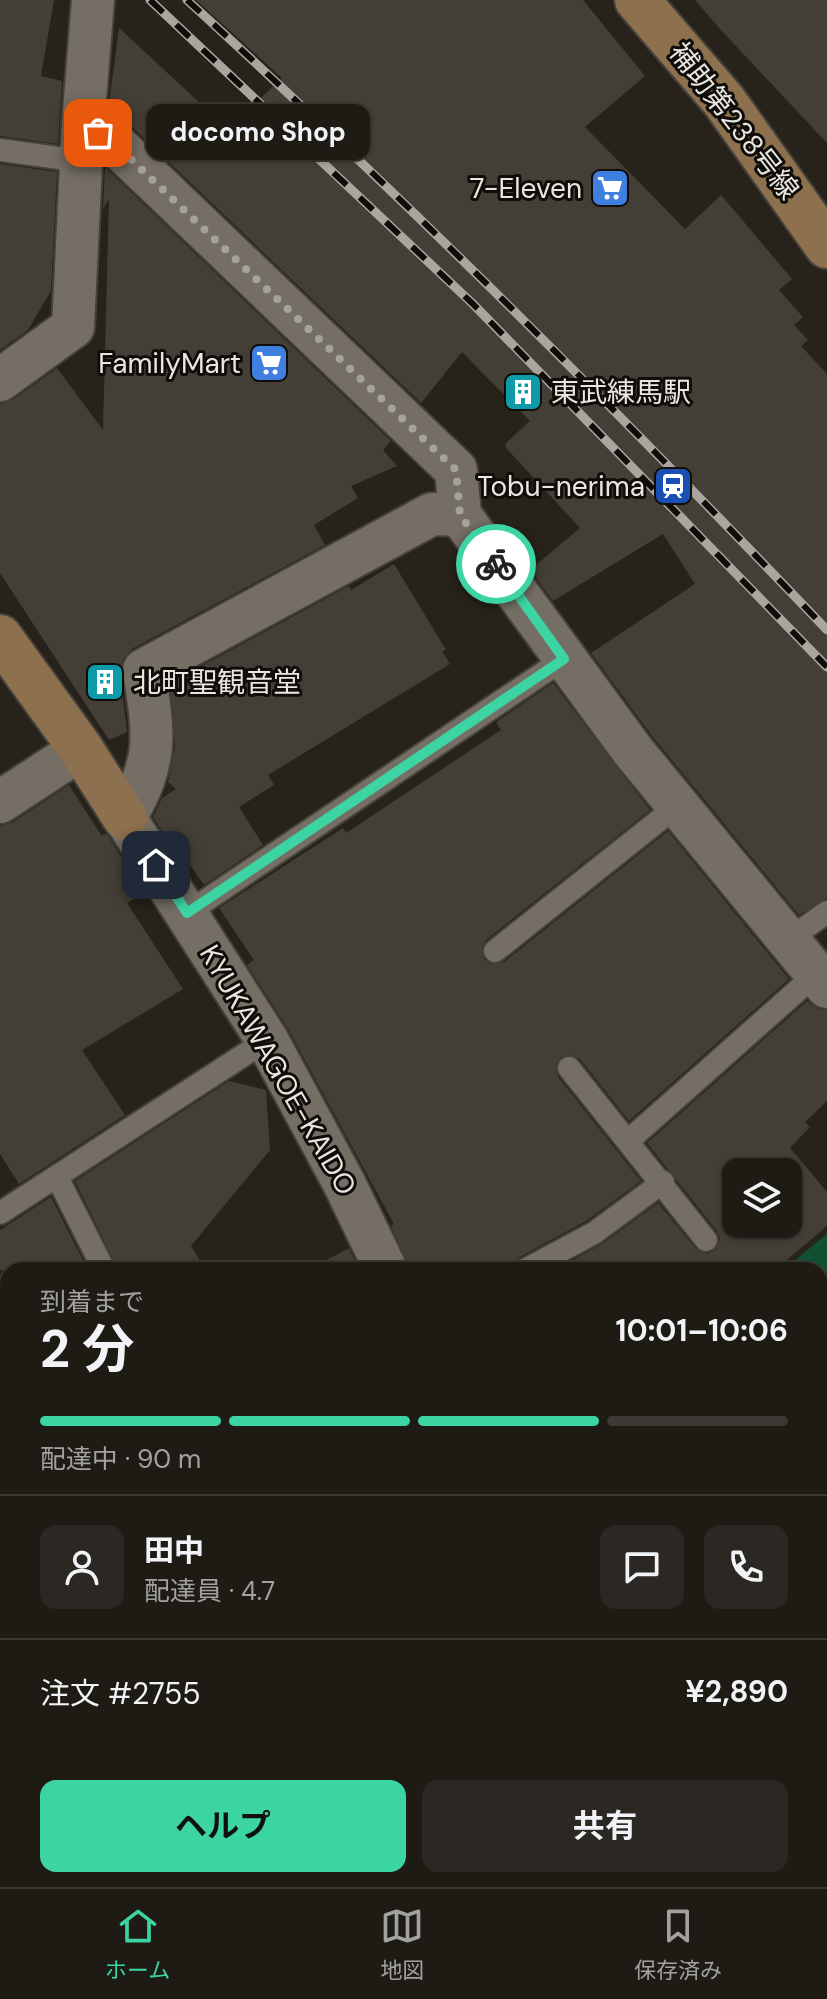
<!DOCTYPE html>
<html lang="ja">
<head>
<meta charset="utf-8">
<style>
  :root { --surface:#1e1a14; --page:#2b2722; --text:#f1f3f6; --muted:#a1a1a0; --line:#3c3834; --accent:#3dd4a3 }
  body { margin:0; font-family:"DM Sans","Noto Sans JP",sans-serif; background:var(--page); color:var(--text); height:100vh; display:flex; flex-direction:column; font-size:30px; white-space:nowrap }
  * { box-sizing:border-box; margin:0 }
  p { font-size:26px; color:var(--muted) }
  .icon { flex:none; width:44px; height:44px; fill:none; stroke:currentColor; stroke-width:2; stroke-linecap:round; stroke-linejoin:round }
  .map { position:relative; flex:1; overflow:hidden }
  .side { position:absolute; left:0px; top:1262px; width:828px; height:626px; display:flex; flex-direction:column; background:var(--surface); border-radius:24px 24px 0 0; box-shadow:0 2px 6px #0004,0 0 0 2px var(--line) }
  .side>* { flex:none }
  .fabs { position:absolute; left:722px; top:1158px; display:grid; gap:16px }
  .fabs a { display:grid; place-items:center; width:80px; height:80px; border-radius:16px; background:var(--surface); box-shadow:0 2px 6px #0004,0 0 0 2px var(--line); font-size:40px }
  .pin { position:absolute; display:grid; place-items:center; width:68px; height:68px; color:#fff; margin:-34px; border-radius:16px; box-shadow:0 4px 12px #0006 }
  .courier { position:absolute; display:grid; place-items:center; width:80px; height:80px; margin:-40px; border:6px solid #3dd4a3; border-radius:50%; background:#fff; color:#222; box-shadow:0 2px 10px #0007 }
  .bubble { position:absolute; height:56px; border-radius:16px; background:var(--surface); box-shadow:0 2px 6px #0004,0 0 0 2px var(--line); font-size:26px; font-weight:700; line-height:56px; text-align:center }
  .head em { font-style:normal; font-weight:700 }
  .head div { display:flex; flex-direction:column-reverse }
  .head { display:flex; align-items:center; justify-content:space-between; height:136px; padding:0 40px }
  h1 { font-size:52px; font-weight:700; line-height:60px }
  .bar { display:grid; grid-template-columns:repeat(4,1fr); gap:12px 8px; align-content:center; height:96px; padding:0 40px }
  .bar i { height:10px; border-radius:6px; background:var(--line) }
  .bar .current { background:var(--accent) }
  .bar p { grid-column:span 4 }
  .line { display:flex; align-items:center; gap:20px; padding:0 40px; border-top:2px solid var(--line) }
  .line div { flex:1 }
  .round { display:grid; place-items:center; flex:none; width:84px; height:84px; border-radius:16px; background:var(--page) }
  .primary-button { display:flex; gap:16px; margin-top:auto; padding:16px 40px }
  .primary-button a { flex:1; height:92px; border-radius:16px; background:var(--accent); color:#111; font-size:32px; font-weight:700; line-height:92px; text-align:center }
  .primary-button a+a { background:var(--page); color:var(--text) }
  .tabs { display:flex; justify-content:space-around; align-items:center; height:112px; border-top:2px solid var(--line); background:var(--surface); font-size:22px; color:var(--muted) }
  .tabs a { display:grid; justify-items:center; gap:4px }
  .tabs .current { color:var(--accent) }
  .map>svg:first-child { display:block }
  .green { fill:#0f5132 }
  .building { fill:#443f36; fill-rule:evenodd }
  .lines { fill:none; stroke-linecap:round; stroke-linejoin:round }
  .lane-casing { stroke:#45403a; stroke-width:26 }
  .street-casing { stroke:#45403a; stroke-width:46 }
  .secondary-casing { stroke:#45403a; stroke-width:48 }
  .lane { stroke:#746e64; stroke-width:22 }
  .street { stroke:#746e64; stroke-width:42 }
  .secondary { stroke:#8d704e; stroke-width:44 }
  .rail-casing { stroke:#aaa69f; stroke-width:9 }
  .rail { stroke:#0f0d09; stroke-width:6; stroke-dasharray:18; stroke-linecap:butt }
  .done { stroke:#a5a29b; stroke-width:8; stroke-dasharray:0 14.4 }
  .route { stroke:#3dd4a3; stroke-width:10 }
  .labels { text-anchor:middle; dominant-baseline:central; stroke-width:6; stroke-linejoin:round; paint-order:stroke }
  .street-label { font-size:28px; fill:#e9e6e0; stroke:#0f0d09 }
  .poi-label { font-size:28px; fill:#e9e6e0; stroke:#0f0d09; text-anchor:end }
</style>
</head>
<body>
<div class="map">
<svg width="827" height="1887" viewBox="0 0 827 1887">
  <rect width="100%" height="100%" fill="#28231a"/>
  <g class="green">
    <polygon points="827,1234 827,1343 820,1349 820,1270 783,1270"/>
    <polygon points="827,1473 827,1593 820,1582 820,1478"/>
    <polygon points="8,1716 8,1808 0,1769 0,1722"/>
    <polygon points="8,1873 8,1880 273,1880 279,1887 0,1887"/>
  </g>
  <g class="building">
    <polygon points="0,0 54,0 41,76 62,81 58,144 0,136"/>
    <polygon points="196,0 583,0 645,76 585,127 685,229 721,195 792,279 779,290 803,317 794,325 808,340 801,346 827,374 827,898 799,915 652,736 591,653 695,584 663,534 553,601 530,570 580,528 507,449 505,444 530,421 462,352 421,403 130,125 108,111 119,28 228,129 282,78"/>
    <polygon points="695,0 827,0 827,143 720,29"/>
    <polygon points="0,164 57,172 51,291 28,330 0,350"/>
    <polygon points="105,167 391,441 383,450 397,466 351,486 358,498 314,525 325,545 132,649 123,659 120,673 127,732 109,740 0,573 0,404 14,399 57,368 103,430 109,199 103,209"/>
    <polygon points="394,564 446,650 442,651 450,664 268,775 274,785 239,807 263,845 204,885 190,865 185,868 153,817 162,798 176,789 168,782 175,747 170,683 349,586 351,590"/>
    <polygon points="553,683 650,810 486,940 482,947 484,959 491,964 504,962 668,831 789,979 629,1121 580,1059 573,1055 561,1057 556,1064 558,1077 641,1181 586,1221 518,1258 511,1270 410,1270 391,1226 394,1224 288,1029 247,965 254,960 219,908 343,828 346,833 501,730 496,722"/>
    <polygon points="69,785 101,835 107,834 144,893 127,903 183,989 82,1050 125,1115 19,1184 0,1154 0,826 13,822"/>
    <path d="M807 1001 818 1009 827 1010V1101L805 1122 810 1127 790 1148 827 1192V1226L775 1270H555L602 1244 658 1203 696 1249 707 1254 715 1250 720 1239 717 1231 647 1143ZM736 1172H788V1224H736Z"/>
    <polygon points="229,1081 266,1090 270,1150 191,1246 206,1270 118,1270 75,1181"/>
    <polygon points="51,1197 88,1270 0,1270 0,1230"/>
    <polygon points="349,1248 359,1270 308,1270"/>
  </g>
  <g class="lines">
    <g class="lane-casing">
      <g id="lane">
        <polyline points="0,150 81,161"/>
        <polyline points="187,913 564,659"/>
        <polyline points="788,940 827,912"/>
        <polyline points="495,951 677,806"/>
        <polyline points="569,1068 706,1240"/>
        <polyline points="628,1141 815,975"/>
        <polyline points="57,1177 104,1270"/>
        <polyline points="0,1213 267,1040"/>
        <polyline points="525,1270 594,1233 663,1182"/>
        <polyline points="820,1364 824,1361"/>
      </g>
    </g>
    <g class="street-casing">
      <g id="street">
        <polyline points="83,124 113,142 456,470 460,515 633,751 827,987"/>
        <polyline points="0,380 73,327 83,124 93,0"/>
        <polyline points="0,802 81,749"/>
        <path d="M386 1270 344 1183 267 1040 125 818C159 758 154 736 144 670L432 514 460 515"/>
        <polyline points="0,1599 8,1593"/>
        <polyline points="0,1836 0,1849"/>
        <polyline points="820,1871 827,1880"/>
        <polyline points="652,1880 655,1887"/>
      </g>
    </g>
    <g class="secondary-casing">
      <g id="secondary">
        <polyline points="637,0 724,101 827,246"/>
        <polyline points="0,637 81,749 125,818"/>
      </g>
    </g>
    <use href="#lane" class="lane"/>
    <use href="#street" class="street"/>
    <use href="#secondary" class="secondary"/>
    <g class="rail-casing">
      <g id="rail">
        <polyline points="150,0 473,304 827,667"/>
        <path d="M187 0C409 202 620 413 827 630"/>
      </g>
    </g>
    <use href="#rail" class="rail"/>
  </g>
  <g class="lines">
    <polyline class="done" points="98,133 113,142 456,470 460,515 496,564"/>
    <polyline class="route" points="156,865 187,913 564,659 496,564"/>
  </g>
  <defs>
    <g id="supermarket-square" transform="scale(2)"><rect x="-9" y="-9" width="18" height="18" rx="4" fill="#3f7fe0" stroke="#0f0d09"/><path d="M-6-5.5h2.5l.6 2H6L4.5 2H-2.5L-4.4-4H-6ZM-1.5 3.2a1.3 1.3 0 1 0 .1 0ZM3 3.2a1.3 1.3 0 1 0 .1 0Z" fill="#fff"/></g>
    <g id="building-square" transform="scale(2)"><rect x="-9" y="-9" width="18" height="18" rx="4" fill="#0f9aa8" stroke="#0f0d09"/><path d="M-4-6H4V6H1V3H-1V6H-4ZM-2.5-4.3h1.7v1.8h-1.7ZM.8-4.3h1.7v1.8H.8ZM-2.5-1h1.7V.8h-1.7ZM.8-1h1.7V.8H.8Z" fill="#fff"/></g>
    <g id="station-square" transform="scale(2)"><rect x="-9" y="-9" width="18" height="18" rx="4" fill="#1a4fb4" stroke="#0f0d09"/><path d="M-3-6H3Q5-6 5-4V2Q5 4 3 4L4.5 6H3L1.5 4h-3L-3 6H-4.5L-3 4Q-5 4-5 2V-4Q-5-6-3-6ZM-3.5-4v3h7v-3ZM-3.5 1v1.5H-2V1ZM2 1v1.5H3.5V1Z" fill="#fff"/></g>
  </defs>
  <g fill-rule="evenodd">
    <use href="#supermarket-square" x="610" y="188"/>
    <use href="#supermarket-square" x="269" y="363"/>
    <use href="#building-square" x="523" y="392"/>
    <use href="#station-square" x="673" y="486"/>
    <use href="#building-square" x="105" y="682"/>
  </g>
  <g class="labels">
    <g class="street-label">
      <text transform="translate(734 121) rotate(52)">補助第238号線</text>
      <text transform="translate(278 1070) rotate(60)">KYUKAWAGOE-KAIDO</text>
    </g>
    <g class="poi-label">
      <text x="582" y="188">7-Eleven</text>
      <text x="241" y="363">FamilyMart</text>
      <text x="551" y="392" text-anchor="start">東武練馬駅</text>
      <text x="645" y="486">Tobu-nerima</text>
      <text x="133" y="682" text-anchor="start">北町聖観音堂</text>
    </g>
  </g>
</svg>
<div class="fabs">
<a><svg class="icon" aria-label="layers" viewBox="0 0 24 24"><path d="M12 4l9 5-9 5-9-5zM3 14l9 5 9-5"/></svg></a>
</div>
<div class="pin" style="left:98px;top:133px;background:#ea580c"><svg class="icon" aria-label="bag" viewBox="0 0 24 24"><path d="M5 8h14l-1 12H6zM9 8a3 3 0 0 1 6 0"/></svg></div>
<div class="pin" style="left:156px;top:865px;background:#1f2937"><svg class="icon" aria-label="home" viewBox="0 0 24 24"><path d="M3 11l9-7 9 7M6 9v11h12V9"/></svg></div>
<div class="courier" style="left:496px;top:564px"><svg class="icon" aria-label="bike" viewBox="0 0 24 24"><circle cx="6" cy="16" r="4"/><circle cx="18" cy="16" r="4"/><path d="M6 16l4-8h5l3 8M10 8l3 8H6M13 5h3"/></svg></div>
<div class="bubble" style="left:146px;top:104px;width:224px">docomo Shop</div>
<section class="side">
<div class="head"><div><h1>2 分</h1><p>到着まで</p></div><em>10:01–10:06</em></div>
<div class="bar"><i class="current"></i><i class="current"></i><i class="current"></i><i></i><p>配達中 · 90 m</p></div>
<div class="line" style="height:144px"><a class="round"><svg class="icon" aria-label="person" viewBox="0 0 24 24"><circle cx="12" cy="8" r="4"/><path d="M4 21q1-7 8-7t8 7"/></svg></a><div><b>田中</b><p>配達員 · 4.7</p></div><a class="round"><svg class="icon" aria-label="chat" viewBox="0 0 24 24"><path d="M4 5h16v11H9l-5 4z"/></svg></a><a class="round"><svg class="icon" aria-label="phone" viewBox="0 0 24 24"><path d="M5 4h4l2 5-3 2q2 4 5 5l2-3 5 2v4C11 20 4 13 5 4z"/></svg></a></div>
<div class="line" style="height:104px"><div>注文 #2755</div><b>¥2,890</b></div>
<div class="primary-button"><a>ヘルプ</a><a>共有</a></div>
</section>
</div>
<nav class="tabs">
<a class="current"><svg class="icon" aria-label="home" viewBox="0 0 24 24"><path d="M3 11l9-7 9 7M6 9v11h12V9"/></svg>ホーム</a>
<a><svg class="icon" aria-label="map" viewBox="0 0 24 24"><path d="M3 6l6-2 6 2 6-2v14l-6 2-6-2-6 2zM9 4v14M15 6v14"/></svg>地図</a>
<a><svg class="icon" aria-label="saved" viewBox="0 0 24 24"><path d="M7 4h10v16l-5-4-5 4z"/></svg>保存済み</a>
</nav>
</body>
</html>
